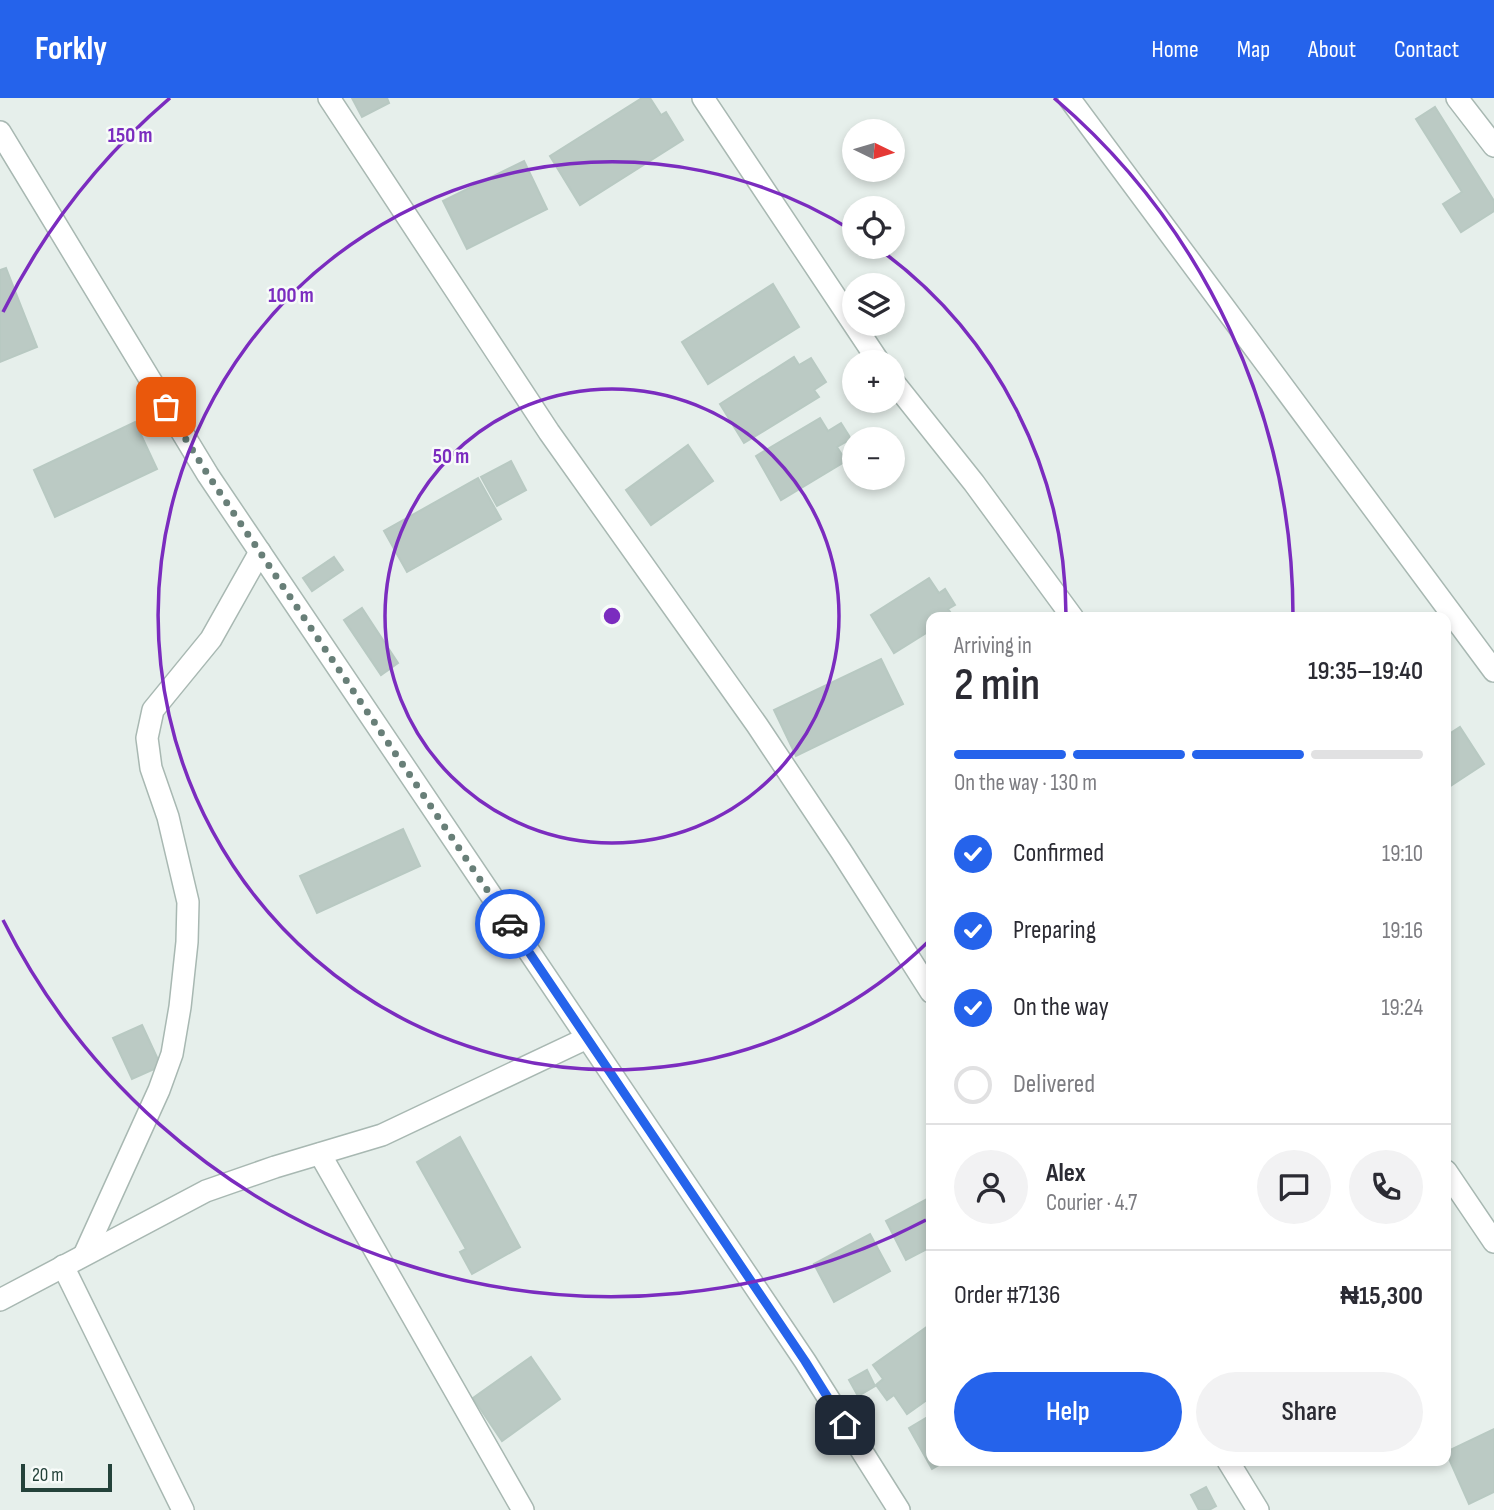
<!DOCTYPE html>
<html lang="en">
<head>
<meta charset="utf-8">
<style>
  :root { --surface:#fff; --page:#f2f2f3; --text:#2b2b33; --muted:#7c7c81; --line:#e1e1e2; --accent:#2563eb }
  body { margin:0; font-family:"Sofia Sans Condensed",sans-serif; background:var(--page); color:var(--text); height:100vh; display:flex; flex-direction:column; font-size:26px; white-space:nowrap }
  * { box-sizing:border-box; margin:0 }
  p { font-size:23px; color:var(--muted) }
  .icon { flex:none; width:38px; height:38px; fill:none; stroke:currentColor; stroke-width:2; stroke-linecap:round; stroke-linejoin:round }
  .map { position:relative; flex:1; overflow:hidden }
  .side { position:absolute; left:926px; top:514px; width:525px; height:854px; display:flex; flex-direction:column; background:var(--surface); border-radius:14px; box-shadow:0 4px 10px #0003 }
  .side>* { flex:none }
  .needle { width:46px; rotate:95deg }
  .buttons { position:absolute; left:842px; top:21px; display:grid; gap:14px }
  .buttons a { display:grid; place-items:center; width:63px; height:63px; border-radius:50%; background:var(--surface); box-shadow:0 4px 10px #0003; font-size:35px }
  .scale { position:absolute; left:21px; bottom:18px; width:91px; box-sizing:border-box; padding-left:7px; border:4px solid #24423a; border-top:0; font-size:19px; line-height:24px; white-space:nowrap; color:#24423a; -webkit-text-stroke:5px #f7fbf9; paint-order:stroke }
  .pin { position:absolute; display:grid; place-items:center; width:60px; height:60px; color:#fff; margin:-30px; border-radius:14px; box-shadow:0 4px 10px #0006 }
  .courier { position:absolute; display:grid; place-items:center; width:70px; height:70px; margin:-35px; border:5px solid #2563eb; border-radius:50%; background:#fff; color:#222; box-shadow:0 2px 9px #0007 }
  .head em { font-style:normal; font-weight:600 }
  .head div { display:flex; flex-direction:column-reverse }
  .head { display:flex; align-items:center; justify-content:space-between; height:119px; padding:0 28px }
  h1 { font-size:46px; font-weight:600; line-height:52px }
  .bar { display:grid; grid-template-columns:repeat(4,1fr); gap:10px 7px; align-content:center; height:84px; padding:0 28px }
  .bar i { height:9px; border-radius:5px; background:var(--line) }
  .bar .on { background:var(--accent) }
  .bar p { grid-column:span 4 }
  .line { display:flex; align-items:center; gap:18px; padding:0 28px; border-top:2px solid var(--line) }
  .line div { flex:1 }
  .round { display:grid; place-items:center; flex:none; width:74px; height:74px; border-radius:37px; background:var(--page) }
  ol { padding:0 28px; list-style:none }
  li { display:flex; align-items:center; gap:21px; height:77px }
  li p { margin-inline-start:auto }
  li .icon { padding:7px; border-radius:50%; background:var(--accent); color:#fff; stroke-width:4 }
  li:last-child { color:var(--muted) }
  li i { width:38px; height:38px; border:4px solid var(--line); border-radius:50% }
  .action { display:flex; gap:14px; margin-top:auto; padding:14px 28px }
  .action a { flex:1; height:80px; border-radius:42px; background:var(--accent); color:#fff; font-size:28px; font-weight:600; line-height:80px; text-align:center }
  .action a+a { background:var(--page); color:var(--text) }
  header { display:flex; align-items:center; gap:42px; box-sizing:border-box; height:98px; padding:0 35px; background:var(--accent); color:#fff }
  header strong { font-size:33px }
  nav { display:flex; gap:38px; margin-inline-start:auto; font-size:24px }
  .map>svg:first-child { display:block }
  .building { fill:#bbcac4; stroke:#b8c9c2; stroke-width:2 }
  .lines { fill:none; stroke-linecap:round; stroke-linejoin:round }
  .minor-casing { stroke:#a8b8b2; stroke-width:24 }
  .minor { stroke:#fff; stroke-width:21 }
  .done { stroke:#687f78; stroke-width:7; stroke-dasharray:0 12.6 }
  .route { stroke:#2563eb; stroke-width:9 }
  .ring { fill:none; stroke:#7b2cbf; stroke-width:3.5 }
  .centre { fill:#7b2cbf; stroke:#f7fbf9; stroke-width:3.5 }
  .ring-label { font-size:21px; text-anchor:middle; font-weight:bold; fill:#7b2cbf; stroke:#f7fbf9; stroke-width:5; stroke-linejoin:round; paint-order:stroke }
</style>
</head>
<body>
<header>
<strong>Forkly</strong>
<nav><a>Home</a><a>Map</a><a>About</a><a>Contact</a></nav>
</header>
<div class="map">
<svg width="1494" height="1412" viewBox="0 0 1494 1412">
  <rect width="100%" height="100%" fill="#e6efeb"/>
  <g class="building">
    <polygon points="352,0 387,0 389,5 362,19"/>
    <polygon points="642,0 650,0 661,17 666,14 683,42 580,107 550,58"/>
    <polygon points="1435,9 1494,103 1494,113 1461,134 1443,106 1462,94 1416,21"/>
    <polygon points="524,63 547,111 467,151 443,103"/>
    <polygon points="6,170 37,249 0,264 0,172"/>
    <polygon points="773,186 799,229 708,286 682,244"/>
    <polygon points="794,259 799,267 811,260 826,284 814,292 819,299 744,345 720,306"/>
    <polygon points="820,320 828,333 841,325 851,341 837,349 846,363 781,402 756,358"/>
    <polygon points="135,324 157,371 55,419 34,372"/>
    <polygon points="688,347 713,383 651,427 626,392"/>
    <polygon points="511,363 526,392 497,408 481,379"/>
    <polygon points="478,380 501,421 407,474 384,433"/>
    <polygon points="334,459 343,472 312,493 303,480"/>
    <polygon points="929,480 939,495 945,491 955,507 948,511 953,518 931,520 931,532 894,555 871,517"/>
    <polygon points="362,510 398,565 381,577 344,522"/>
    <polygon points="881,561 903,606 796,658 774,612"/>
    <polygon points="1460,629 1484,666 1446,691 1446,638"/>
    <polygon points="403,731 420,768 317,815 300,778"/>
    <polygon points="142,927 161,968 132,981 113,940"/>
    <polygon points="460,1039 520,1149 472,1176 460,1154 466,1151 417,1064"/>
    <polygon points="931,1099 931,1149 906,1162 886,1123"/>
    <polygon points="870,1136 890,1173 834,1204 814,1166"/>
    <polygon points="928,1228 931,1231 931,1299 907,1316 894,1297 887,1302 876,1287 883,1281 873,1267"/>
    <polygon points="531,1259 560,1301 502,1343 473,1300"/>
    <polygon points="867,1272 875,1288 858,1298 849,1282"/>
    <polygon points="931,1317 931,1363 946,1363 932,1371 909,1330"/>
    <polygon points="1494,1331 1494,1394 1469,1406 1446,1354"/>
    <polygon points="1206,1389 1216,1408 1209,1412 1199,1412 1191,1397"/>
  </g>
  <g class="lines">
    <g class="minor-casing">
      <g id="minor">
        <polyline points="329,0 549,334 757,627 841,753 931,894"/>
        <polyline points="703,0 879,264"/>
        <polyline points="1069,0 1494,573"/>
        <polyline points="1457,0 1494,48"/>
        <polyline points="0,34 208,377 805,1263 899,1412"/>
        <polyline points="892,282 974,385 1073,520"/>
        <polyline points="320,1056 523,1412"/>
        <polyline points="1446,1073 1494,1144"/>
        <polyline points="85,1155 159,992 172,956 180,909 187,844 188,804 168,719 151,670 147,640 153,612 211,541 260,454"/>
        <polyline points="63,1168 183,1412"/>
        <polyline points="0,1202 206,1093 275,1069 382,1037 587,940"/>
        <polyline points="1228,1363 1258,1412"/>
      </g>
    </g>
    <use href="#minor" class="minor"/>
  </g>
  <g class="lines">
    <polyline class="done" points="166,309 208,377 510,826"/>
    <polyline class="route" points="510,826 805,1263 845,1327"/>
  </g>
  <g class="ring">
    <circle cx="612" cy="518" r="227"/>
    <path d="M930 842A454 454 0 1 1 853 133M879 151A454 454 0 0 1 1066 518"/>
    <path d="M926 1122A681 681 0 0 1 3 822M3 214A681 681 0 0 1 170 0M1054 0A681 681 0 0 1 1293 518"/>
  </g>
  <circle cx="612" cy="518" r="10" class="centre"/>
  <g class="ring-label">
    <text x="130" y="44">150 m</text>
    <text x="291" y="204">100 m</text>
    <text x="451" y="365">50 m</text>
  </g>
</svg>
<div class="buttons">
<a><svg class="needle" viewBox="-14 -14 28 28"><path d="M0-13l5 13h-10z" fill="#e53935"/><path d="M0 13l5-13h-10z" fill="#7c7c81"/></svg></a>
<a><svg class="icon" aria-label="locate" viewBox="0 0 24 24"><circle cx="12" cy="12" r="6"/><path d="M12 2v4M12 18v4M2 12h4M18 12h4"/></svg></a>
<a><svg class="icon" aria-label="layers" viewBox="0 0 24 24"><path d="M12 4l9 5-9 5-9-5zM3 14l9 5 9-5"/></svg></a>
<a>+</a>
<a>−</a>
</div>
<div class="scale">20 m</div>
<div class="pin" style="left:166px;top:309px;background:#ea580c"><svg class="icon" aria-label="bag" viewBox="0 0 24 24"><path d="M5 8h14l-1 12H6zM9 8a3 3 0 0 1 6 0"/></svg></div>
<div class="pin" style="left:845px;top:1327px;background:#1f2937"><svg class="icon" aria-label="home" viewBox="0 0 24 24"><path d="M3 11l9-7 9 7M6 9v11h12V9"/></svg></div>
<div class="courier" style="left:510px;top:826px"><svg class="icon" aria-label="car" viewBox="0 0 24 24"><path d="M5 17H2v-5l4-1 3-4h7l3 4 3 1v5h-3M9 17h6M6 11h13"/><circle cx="7" cy="17" r="2"/><circle cx="17" cy="17" r="2"/></svg></div>
<section class="side">
<div class="head"><div><h1>2 min</h1><p>Arriving in</p></div><em>19:35–19:40</em></div>
<div class="bar"><i class="on"></i><i class="on"></i><i class="on"></i><i></i><p>On the way · 130 m</p></div>
<ol>
<li><svg class="icon" aria-label="check" viewBox="0 0 24 24"><path d="M5 12l5 5 9-10"/></svg>Confirmed<p>19:10</p></li>
<li><svg class="icon" aria-label="check" viewBox="0 0 24 24"><path d="M5 12l5 5 9-10"/></svg>Preparing<p>19:16</p></li>
<li><svg class="icon" aria-label="check" viewBox="0 0 24 24"><path d="M5 12l5 5 9-10"/></svg>On the way<p>19:24</p></li>
<li><i></i>Delivered</li>
</ol>
<div class="line" style="height:126px"><a class="round"><svg class="icon" aria-label="person" viewBox="0 0 24 24"><circle cx="12" cy="8" r="4"/><path d="M4 21q1-7 8-7t8 7"/></svg></a><div><b>Alex</b><p>Courier · 4.7</p></div><a class="round"><svg class="icon" aria-label="chat" viewBox="0 0 24 24"><path d="M4 5h16v11H9l-5 4z"/></svg></a><a class="round"><svg class="icon" aria-label="phone" viewBox="0 0 24 24"><path d="M5 4h4l2 5-3 2q2 4 5 5l2-3 5 2v4C11 20 4 13 5 4z"/></svg></a></div>
<div class="line" style="height:91px"><div>Order #7136</div><b>₦15,300</b></div>
<div class="action"><a>Help</a><a>Share</a></div>
</section>
</div>
</body>
</html>
